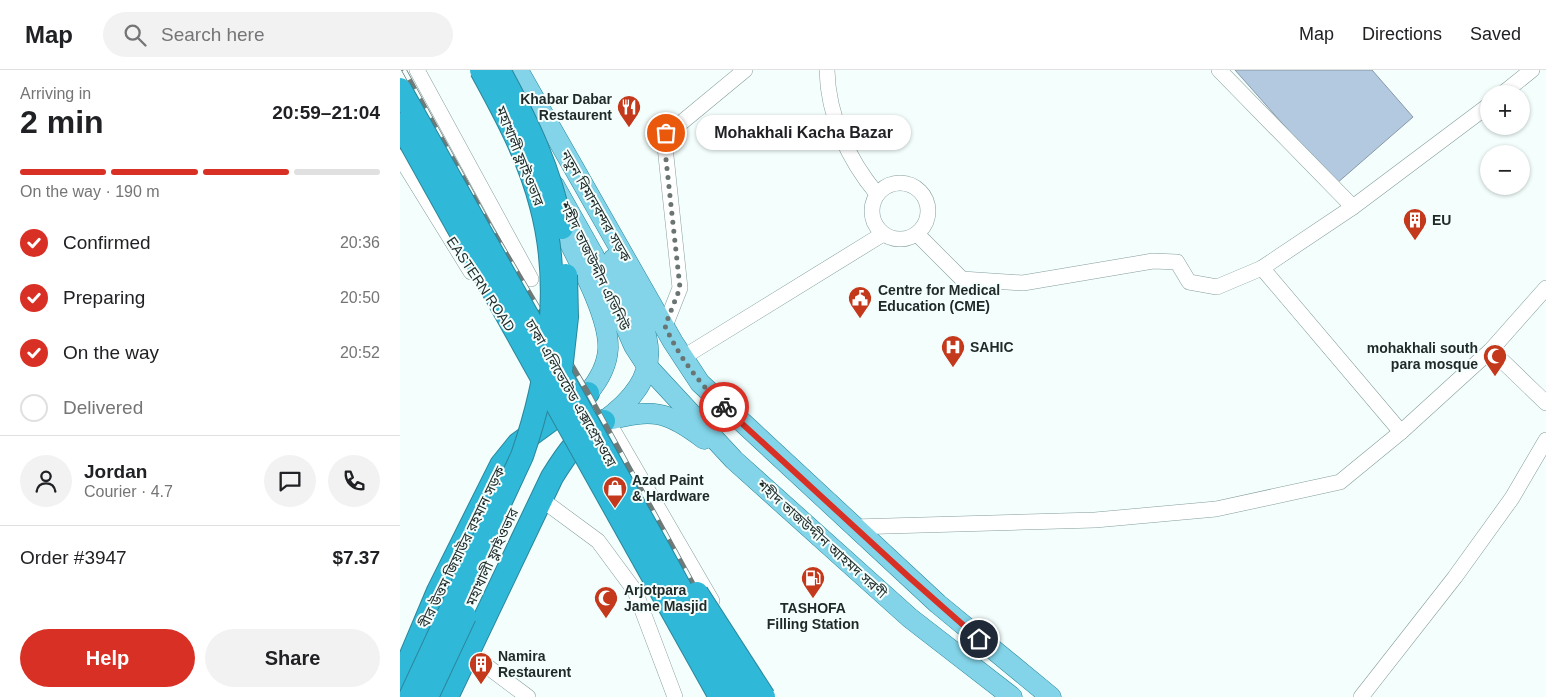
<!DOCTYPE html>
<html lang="en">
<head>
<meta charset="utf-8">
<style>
  :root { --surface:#fff; --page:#f2f2f2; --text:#202124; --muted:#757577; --line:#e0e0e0; --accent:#d93025 }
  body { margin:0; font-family:Helvetica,"Noto Sans Bengali",sans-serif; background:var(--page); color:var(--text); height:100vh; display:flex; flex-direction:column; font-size:19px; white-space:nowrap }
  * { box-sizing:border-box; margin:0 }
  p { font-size:16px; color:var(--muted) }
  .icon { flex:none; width:28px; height:28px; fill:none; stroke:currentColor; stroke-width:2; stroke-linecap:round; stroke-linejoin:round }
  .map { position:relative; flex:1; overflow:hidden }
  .drawer { display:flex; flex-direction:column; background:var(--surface); width:400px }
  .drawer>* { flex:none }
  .tools { position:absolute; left:1080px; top:15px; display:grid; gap:10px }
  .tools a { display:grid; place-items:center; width:50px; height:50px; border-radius:50%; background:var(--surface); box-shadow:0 1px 4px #0004; font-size:25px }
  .pin { position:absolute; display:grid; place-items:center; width:42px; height:42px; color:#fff; margin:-21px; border:2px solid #fff; border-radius:50%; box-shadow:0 1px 5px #0007 }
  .courier { position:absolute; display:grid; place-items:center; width:50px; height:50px; margin:-25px; border:4px solid #d93025; border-radius:50%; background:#fff; color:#222; box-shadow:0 1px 6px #0007 }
  .bubble { position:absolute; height:35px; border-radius:18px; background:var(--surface); box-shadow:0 1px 4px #0004; font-size:16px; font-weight:700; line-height:35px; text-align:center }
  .overview em { font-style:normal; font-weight:700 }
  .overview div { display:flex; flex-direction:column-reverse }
  .overview { display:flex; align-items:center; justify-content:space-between; height:85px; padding:0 20px }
  h1 { font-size:32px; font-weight:700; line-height:38px }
  .bar { display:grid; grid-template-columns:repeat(4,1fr); gap:8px 5px; align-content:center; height:60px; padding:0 20px }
  .bar i { height:6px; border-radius:4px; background:var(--line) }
  .bar .selected { background:var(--accent) }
  .bar p { grid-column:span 4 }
  .line { display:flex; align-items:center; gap:12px; padding:0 20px; border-top:1px solid var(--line) }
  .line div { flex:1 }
  .round { display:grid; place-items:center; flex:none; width:52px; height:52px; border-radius:26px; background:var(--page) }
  ol { padding:0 20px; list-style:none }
  li { display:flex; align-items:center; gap:15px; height:55px }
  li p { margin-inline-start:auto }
  li .icon { padding:5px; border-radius:50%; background:var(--accent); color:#fff; stroke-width:4 }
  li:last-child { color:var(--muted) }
  li i { width:28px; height:28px; border:2px solid var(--line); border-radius:50% }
  .button { display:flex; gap:10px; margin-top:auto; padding:10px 20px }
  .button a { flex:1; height:58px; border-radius:30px; background:var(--accent); color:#fff; font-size:20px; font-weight:700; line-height:58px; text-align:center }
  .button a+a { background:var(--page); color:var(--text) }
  header { display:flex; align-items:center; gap:30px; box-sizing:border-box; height:70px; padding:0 25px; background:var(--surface); border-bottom:1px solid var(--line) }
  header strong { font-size:24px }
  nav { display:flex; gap:28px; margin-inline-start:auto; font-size:18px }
  .search { width:350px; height:45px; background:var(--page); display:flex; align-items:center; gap:12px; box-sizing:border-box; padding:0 18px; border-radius:28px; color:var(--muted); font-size:19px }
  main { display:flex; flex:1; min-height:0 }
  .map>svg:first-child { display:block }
  .water { fill:#b3c9e0; stroke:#8799a9 }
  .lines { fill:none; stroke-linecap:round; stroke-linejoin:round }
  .minor-casing { stroke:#849e9b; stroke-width:16 }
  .major-casing { stroke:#2a869a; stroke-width:21 }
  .highway-casing { stroke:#2a869a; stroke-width:24 }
  .minor { stroke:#fff; stroke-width:15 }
  .major { stroke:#83d4e8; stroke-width:20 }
  .highway { stroke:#30b8d8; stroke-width:22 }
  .tram { stroke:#6f7a78; stroke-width:1 }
  .rail-casing { stroke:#6f7a78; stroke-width:5.5 }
  .rail { stroke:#f3fefd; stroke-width:4; stroke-dasharray:11; stroke-linecap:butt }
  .highway-bridge-casing { stroke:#2a869a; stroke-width:24; stroke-linecap:butt }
  .highway-bridge { stroke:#30b8d8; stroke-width:22 }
  .done { stroke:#697473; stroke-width:5; stroke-dasharray:0 9 }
  .route { stroke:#d93025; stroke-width:6 }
  .labels { text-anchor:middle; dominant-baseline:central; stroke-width:4; stroke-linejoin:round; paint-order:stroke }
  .poi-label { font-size:14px; font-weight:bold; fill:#1f2a28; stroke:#f3fefd; text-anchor:start }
  .street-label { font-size:14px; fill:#1f2a28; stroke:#f3fefd }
</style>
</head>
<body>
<header>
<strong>Map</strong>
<div class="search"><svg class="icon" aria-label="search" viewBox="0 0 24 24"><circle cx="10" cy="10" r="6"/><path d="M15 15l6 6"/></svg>Search here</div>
<nav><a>Map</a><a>Directions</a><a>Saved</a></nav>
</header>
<main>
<section class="drawer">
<div class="overview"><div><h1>2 min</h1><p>Arriving in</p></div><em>20:59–21:04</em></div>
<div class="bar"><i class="selected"></i><i class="selected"></i><i class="selected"></i><i></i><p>On the way · 190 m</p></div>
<ol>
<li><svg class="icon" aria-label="check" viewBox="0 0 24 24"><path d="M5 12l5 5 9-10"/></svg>Confirmed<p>20:36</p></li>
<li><svg class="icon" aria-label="check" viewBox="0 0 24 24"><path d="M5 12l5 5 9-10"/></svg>Preparing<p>20:50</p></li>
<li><svg class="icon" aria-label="check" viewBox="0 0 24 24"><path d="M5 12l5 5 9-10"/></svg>On the way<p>20:52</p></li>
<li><i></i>Delivered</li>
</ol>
<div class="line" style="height:90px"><a class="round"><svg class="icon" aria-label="person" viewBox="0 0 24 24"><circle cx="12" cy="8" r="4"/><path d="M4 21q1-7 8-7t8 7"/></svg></a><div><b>Jordan</b><p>Courier · 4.7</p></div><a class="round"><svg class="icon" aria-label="chat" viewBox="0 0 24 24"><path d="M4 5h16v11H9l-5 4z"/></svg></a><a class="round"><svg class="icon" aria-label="phone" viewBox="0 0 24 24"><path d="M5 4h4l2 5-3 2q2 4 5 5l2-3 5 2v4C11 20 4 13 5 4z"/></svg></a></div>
<div class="line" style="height:65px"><div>Order #3947</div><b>$7.37</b></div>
<div class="button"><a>Help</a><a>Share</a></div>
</section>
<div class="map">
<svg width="1146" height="627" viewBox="0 0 1146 627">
  <rect width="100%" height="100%" fill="#f3fefd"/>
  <polygon class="water" points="835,0 972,0 1013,47 936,114"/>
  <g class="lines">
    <g class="minor-casing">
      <g id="minor">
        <polyline points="17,0 131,209"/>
        <path d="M427 0C428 46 448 89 477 124"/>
        <polyline points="819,0 953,137"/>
        <polyline points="1102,24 1132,0"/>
        <polyline points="0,87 71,202"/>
        <circle cx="500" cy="141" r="28"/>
        <polyline points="517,164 562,209 623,213 753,191 777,192 789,212 817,217 862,198 953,137 1089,35"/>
        <polyline points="862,198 1001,362"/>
        <polyline points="265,256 280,218 264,67 345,0"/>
        <polyline points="1091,280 1146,333"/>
        <polyline points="282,288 483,164"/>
        <polyline points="207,350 312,531"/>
        <polyline points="141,429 198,471 235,521 275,627"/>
        <polyline points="453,457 695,450 816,439 940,412 1001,362 1091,280 1146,218"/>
        <polyline points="68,582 128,627"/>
        <polyline points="961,627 1055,507 1112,428 1146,370"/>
      </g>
    </g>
    <g class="major-casing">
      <g id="major">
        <polyline points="118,0 273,272 300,313 538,534 651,627"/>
        <polyline points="154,115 194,186 234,276 247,296 334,390 510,548 612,627"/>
        <path d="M155 144C171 178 210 243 208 279 207 296 199 310 188 323"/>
        <path d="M208 350C253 339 266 340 304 369"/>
        <path d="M204 351C278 297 244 256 213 189"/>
      </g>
    </g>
    <g class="highway-casing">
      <g id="highway">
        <polyline points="0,611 38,521 101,395 118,374 188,323"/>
        <path d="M47 627 152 407C165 386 181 362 204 351"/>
      </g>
    </g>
    <use href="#minor" class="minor"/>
    <use href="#major" class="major"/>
    <use href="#highway" class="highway"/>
    <polyline class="tram" points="0,18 81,165 179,329 341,627"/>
    <g class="rail-casing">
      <polyline id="rail" points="4,0 91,158 188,323 355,627"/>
    </g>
    <use href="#rail" class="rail"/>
    <g class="highway-bridge-casing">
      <g id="highway-bridge">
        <path d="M99 0C128 53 150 99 162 158"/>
        <polyline points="0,19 255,472 340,627"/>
        <polyline points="0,54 320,627"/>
        <polyline points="160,310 167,247 166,205"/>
        <polyline points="297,523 364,627"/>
        <path d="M10 627 122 386C149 308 163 218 141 136 129 88 104 42 81 0"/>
        <polyline points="27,627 65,546"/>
      </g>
    </g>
    <use href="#highway-bridge" class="highway-bridge"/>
  </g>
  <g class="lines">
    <path class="done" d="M266 63 264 71 280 218 265 256C279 287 299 313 324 337"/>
    <polyline class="route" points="324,337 510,508 579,569"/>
  </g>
  <defs>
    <g id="restaurant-pin" transform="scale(1.25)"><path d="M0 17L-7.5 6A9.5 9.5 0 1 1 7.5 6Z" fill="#c4391b" stroke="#f3fefd"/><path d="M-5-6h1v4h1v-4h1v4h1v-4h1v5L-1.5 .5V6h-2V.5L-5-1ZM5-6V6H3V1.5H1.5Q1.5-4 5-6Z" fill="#fff"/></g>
    <g id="building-pin" transform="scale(1.25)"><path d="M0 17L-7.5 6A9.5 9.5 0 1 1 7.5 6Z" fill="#c4391b" stroke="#f3fefd"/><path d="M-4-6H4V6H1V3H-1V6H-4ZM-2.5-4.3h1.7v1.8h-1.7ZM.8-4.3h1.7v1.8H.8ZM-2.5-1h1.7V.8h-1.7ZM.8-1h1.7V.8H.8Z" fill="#fff"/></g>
    <g id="civic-pin" transform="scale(1.25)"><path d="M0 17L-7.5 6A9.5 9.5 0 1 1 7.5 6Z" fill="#c4391b" stroke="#f3fefd"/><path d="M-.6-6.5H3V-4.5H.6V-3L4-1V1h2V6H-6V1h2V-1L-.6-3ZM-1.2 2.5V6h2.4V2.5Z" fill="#fff"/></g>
    <g id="hospital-pin" transform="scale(1.25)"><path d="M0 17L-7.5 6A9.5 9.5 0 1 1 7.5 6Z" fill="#c4391b" stroke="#f3fefd"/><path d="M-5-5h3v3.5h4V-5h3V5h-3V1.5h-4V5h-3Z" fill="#fff"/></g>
    <g id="mosque-pin" transform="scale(1.25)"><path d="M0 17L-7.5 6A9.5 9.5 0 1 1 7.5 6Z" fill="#c4391b" stroke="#f3fefd"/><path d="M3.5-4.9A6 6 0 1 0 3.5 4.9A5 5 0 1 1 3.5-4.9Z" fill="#fff"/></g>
    <g id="shop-pin" transform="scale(1.25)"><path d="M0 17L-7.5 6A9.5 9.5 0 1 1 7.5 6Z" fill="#c4391b" stroke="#f3fefd"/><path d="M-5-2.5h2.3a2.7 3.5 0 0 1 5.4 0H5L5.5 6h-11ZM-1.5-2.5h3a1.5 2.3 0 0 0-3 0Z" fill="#fff"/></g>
    <g id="fuel-pin" transform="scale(1.25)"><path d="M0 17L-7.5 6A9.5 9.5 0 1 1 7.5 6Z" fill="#c4391b" stroke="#f3fefd"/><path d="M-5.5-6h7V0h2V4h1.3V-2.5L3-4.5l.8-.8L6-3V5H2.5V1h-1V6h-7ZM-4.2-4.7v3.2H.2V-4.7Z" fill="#fff"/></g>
  </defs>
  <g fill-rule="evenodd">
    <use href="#restaurant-pin" x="229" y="37"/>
    <use href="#building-pin" x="1015" y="150"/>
    <use href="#civic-pin" x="460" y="228"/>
    <use href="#hospital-pin" x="553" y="277"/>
    <use href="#mosque-pin" x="1095" y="286"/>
    <use href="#shop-pin" x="215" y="418"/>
    <use href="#fuel-pin" x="413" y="508"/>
    <use href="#mosque-pin" x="206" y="528"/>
    <use href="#building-pin" x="81" y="594"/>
  </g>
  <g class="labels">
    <g class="poi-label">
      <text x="212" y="29" text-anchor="end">Khabar Dabar<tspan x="212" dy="16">Restaurent</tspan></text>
      <text x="1032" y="150">EU</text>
      <text x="478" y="220">Centre for Medical<tspan x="478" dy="16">Education (CME)</tspan></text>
      <text x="570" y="277">SAHIC</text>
      <text x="1078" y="278" text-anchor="end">mohakhali south<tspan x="1078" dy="16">para mosque</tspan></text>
      <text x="232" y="410">Azad Paint<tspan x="232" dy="16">&amp; Hardware</tspan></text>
      <text x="224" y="520">Arjotpara<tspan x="224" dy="16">Jame Masjid</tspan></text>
      <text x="413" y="538" text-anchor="middle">TASHOFA<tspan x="413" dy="16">Filling Station</tspan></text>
      <text x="98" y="586">Namira<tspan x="98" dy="16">Restaurent</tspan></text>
    </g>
    <g class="street-label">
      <text transform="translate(120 86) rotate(68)">মহাখালী ফ্লাইওভার</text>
      <text transform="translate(196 136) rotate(60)">নতুন বিমানবন্দর সড়ক</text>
      <text transform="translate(195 196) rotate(64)">শহীদ তাজউদ্দীন এভিনিউ</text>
      <text transform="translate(81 214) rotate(56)">EASTERN ROAD</text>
      <text transform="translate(171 323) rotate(60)">ঢাকা এলিভেটেড এক্সপ্রেসওয়ে</text>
      <text transform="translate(422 469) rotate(42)">শহীদ তাজউদ্দীন আহমদ সরণী</text>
      <text transform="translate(62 477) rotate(-64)">বীর উত্তম জিয়াউর রহমান সড়ক</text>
      <text transform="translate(92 487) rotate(-65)">মহাখালী ফ্লাইওভার</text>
    </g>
  </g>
</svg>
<div class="tools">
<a>+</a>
<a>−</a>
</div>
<div class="pin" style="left:266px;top:63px;background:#ea580c"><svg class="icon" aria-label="bag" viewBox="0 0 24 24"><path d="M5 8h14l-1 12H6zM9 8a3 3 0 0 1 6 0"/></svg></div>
<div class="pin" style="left:579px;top:569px;background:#1f2937"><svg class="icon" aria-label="home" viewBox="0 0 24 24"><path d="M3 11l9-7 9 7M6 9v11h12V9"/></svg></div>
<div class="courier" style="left:324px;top:337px"><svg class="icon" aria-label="bike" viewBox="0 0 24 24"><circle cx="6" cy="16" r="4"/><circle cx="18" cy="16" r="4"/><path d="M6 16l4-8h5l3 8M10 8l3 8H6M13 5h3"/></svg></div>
<div class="bubble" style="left:296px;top:45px;width:215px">Mohakhali Kacha Bazar</div>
</div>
</main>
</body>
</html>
